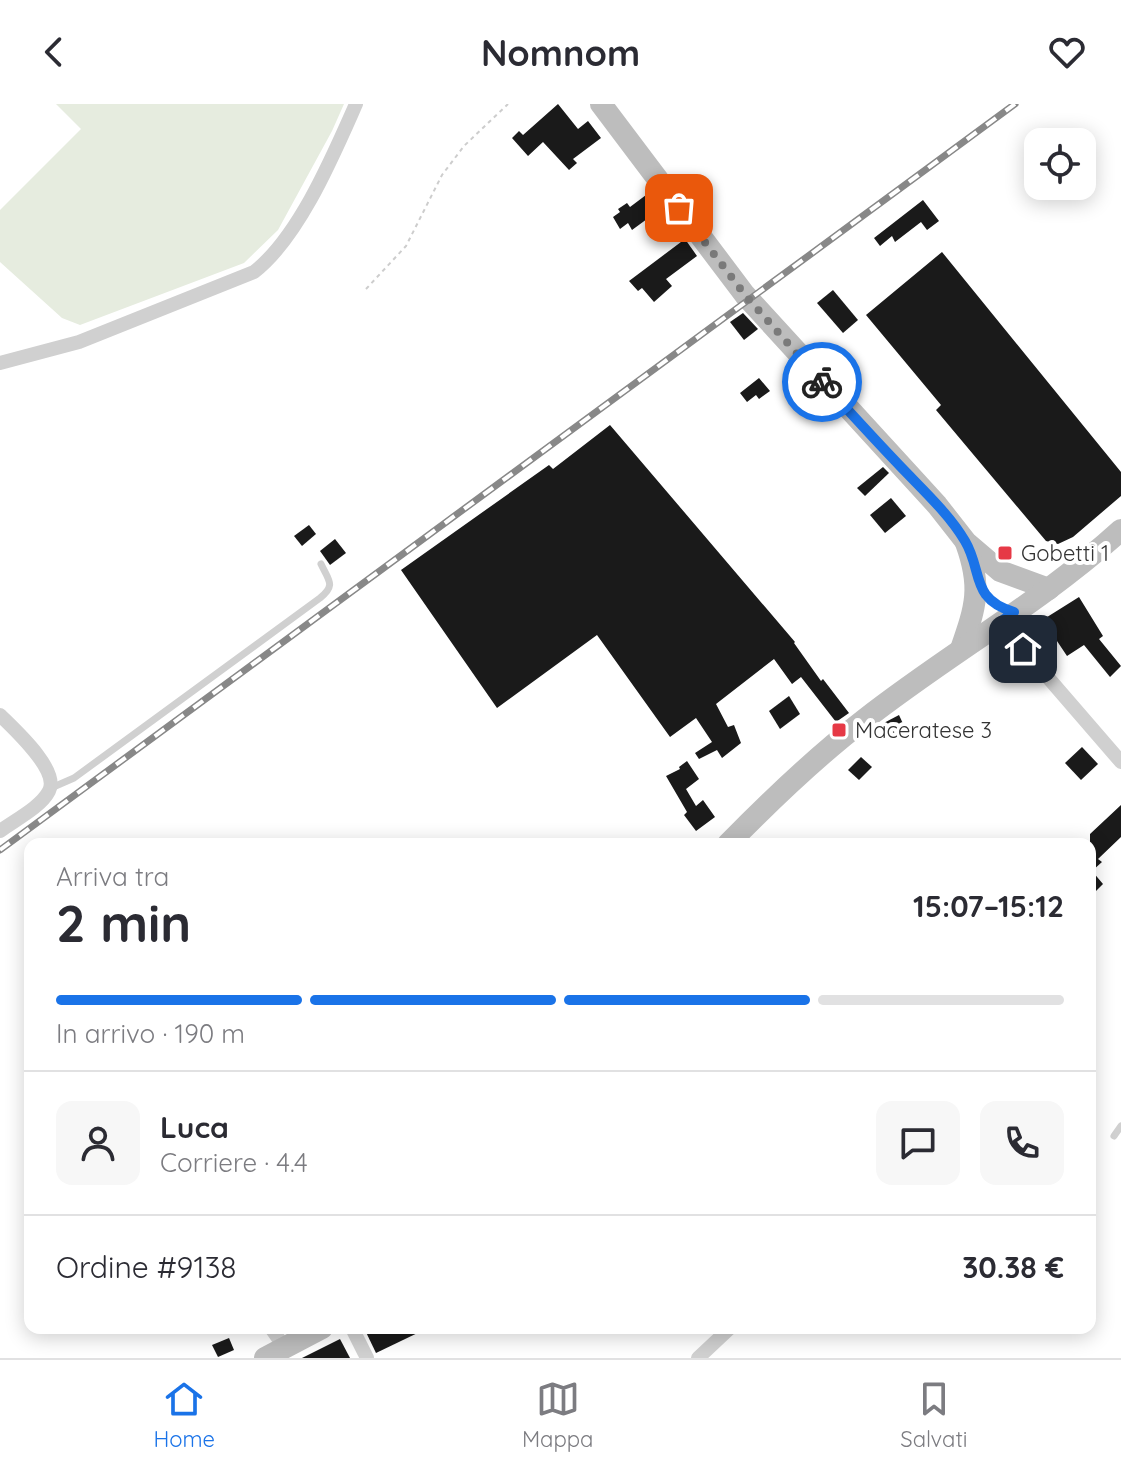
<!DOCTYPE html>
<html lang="it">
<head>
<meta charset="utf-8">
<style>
  :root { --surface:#fff; --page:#f7f7f7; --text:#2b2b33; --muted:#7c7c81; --line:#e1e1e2; --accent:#1a73e8 }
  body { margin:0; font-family:Quicksand,sans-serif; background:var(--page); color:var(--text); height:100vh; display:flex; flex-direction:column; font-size:30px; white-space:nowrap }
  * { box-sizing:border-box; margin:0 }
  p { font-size:26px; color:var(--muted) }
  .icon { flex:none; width:44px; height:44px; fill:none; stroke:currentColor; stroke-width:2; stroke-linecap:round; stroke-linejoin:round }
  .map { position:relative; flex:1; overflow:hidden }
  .sheet { position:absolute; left:24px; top:734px; width:1072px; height:496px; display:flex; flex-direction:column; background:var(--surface); border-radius:16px; box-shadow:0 4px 20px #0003 }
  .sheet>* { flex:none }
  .buttons { position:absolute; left:1024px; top:24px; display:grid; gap:16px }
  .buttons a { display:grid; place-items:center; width:72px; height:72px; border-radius:16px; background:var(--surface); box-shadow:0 4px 20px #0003; font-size:40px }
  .pin { position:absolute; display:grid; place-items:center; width:68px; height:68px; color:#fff; margin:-34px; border-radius:16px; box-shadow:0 4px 12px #0006 }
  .courier { position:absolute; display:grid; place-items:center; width:80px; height:80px; margin:-40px; border:6px solid #1a73e8; border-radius:50%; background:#fff; color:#222; box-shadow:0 2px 10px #0007 }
  .summary em { font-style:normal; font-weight:800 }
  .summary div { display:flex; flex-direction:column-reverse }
  .summary { display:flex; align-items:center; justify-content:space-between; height:136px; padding:0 32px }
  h1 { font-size:52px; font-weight:800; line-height:60px }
  .bar { display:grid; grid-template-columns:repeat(4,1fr); gap:12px 8px; align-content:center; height:96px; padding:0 32px }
  .bar i { height:10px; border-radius:6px; background:var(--line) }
  .bar .active { background:var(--accent) }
  .bar p { grid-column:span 4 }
  .line { display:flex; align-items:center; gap:20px; padding:0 32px; border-top:2px solid var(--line) }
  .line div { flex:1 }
  .round { display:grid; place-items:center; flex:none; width:84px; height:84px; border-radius:16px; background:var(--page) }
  header { display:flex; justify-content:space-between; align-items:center; height:104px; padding:0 32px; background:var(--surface); font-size:36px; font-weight:800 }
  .tab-bar { display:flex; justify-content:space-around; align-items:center; height:112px; border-top:2px solid var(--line); background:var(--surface); font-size:22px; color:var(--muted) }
  .tab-bar a { display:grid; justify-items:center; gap:4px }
  .tab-bar .active { color:var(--accent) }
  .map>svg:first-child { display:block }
  .green { fill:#e6ecdf }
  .building { fill:#1a1a1a }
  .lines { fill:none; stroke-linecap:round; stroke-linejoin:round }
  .path { stroke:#cdcdcd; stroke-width:2; stroke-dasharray:4 4; stroke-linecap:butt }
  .lane { stroke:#d0d0d0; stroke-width:7 }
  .street { stroke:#d0d0d0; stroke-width:14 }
  .secondary { stroke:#bdbdbd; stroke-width:22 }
  .rail-casing { stroke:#888; stroke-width:7 }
  .rail { stroke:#fff; stroke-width:4; stroke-dasharray:12; stroke-linecap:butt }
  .done { stroke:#7a7a7a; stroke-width:8; stroke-dasharray:0 14.4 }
  .route { stroke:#1a73e8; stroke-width:10 }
  .poi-dot { fill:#e63946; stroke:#fff; stroke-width:3 }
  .labels { text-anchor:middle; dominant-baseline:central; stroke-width:8; stroke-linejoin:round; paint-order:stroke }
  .poi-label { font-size:22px; fill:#333; stroke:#fff; text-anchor:start }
</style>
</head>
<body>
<header><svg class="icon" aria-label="back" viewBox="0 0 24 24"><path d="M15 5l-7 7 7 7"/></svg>Nomnom<svg class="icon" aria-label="heart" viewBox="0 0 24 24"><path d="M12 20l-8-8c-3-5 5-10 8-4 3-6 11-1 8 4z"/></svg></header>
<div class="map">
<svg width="1121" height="1254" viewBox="0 0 1121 1254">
  <rect width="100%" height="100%" fill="#fff"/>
  <polygon class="green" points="56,0 344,0 332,27 278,126 244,159 80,221 62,214 0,158 0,106 81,25"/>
  <g class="building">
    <polygon points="558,0 578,25 588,17 601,34 573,55 577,59 569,66 543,38 528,52 512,34 519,27 523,31"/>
    <polygon points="650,88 662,104 632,126 628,119 620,125 613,113 620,108 618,105 627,99 630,103"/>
    <polygon points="923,96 939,117 927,126 921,118 895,138 892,132 880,142 874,134"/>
    <polygon points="685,135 697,152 666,175 672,182 654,198 642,184 638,187 629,177"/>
    <polygon points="942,148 1121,368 1121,392 1073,433 1058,440 1046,437 936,306 941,301 866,211"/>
    <polygon points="833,186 858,216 843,229 817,199"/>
    <polygon points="743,209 758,225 744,236 730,218"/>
    <polygon points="759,274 770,287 759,295 756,291 747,298 740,289"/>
    <polygon points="610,321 795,538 794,539 821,577 823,575 849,609 836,618 801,573 792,580 774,555 716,600 728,623 734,621 741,639 722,654 717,646 699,655 695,649 712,638 696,614 670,633 597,531 497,604 401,466 549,361 553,365"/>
    <polygon points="883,363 889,369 865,392 857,384"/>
    <polygon points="891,394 906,412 885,429 870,411"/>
    <polygon points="309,421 316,430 302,442 294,432"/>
    <polygon points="335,435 346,449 330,461 320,447"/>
    <polygon points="1079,493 1103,532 1099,535 1121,562 1110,573 1084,541 1067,552 1053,531 1045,535 1036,520"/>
    <polygon points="789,592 800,610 780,625 769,607"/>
    <polygon points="899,611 905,624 885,633 880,621"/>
    <polygon points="1082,643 1098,660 1081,676 1065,659"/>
    <polygon points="861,653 872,663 859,676 848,666"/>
    <polygon points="687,657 699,675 686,685 696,702 703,696 715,713 696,727 684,711 687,708 666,672 680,665 679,663"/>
    <polygon points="1121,701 1121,733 1098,755 1102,758 1092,767 1103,780 1095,788 1090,783 1090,730"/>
    <polygon points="364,1224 428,1224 376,1249"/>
    <polygon points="229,1234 234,1246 218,1253 212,1241"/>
    <polygon points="340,1235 350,1254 302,1254"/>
  </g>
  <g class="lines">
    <polyline class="path" points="366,185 406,142 442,71 464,42 508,0"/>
    <g class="lane">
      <path d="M51 684 74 674 320 494C336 481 329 477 321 460"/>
      <polyline points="1114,1032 1121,1022"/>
    </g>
    <g class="street">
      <path d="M0 259 79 238 254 168C299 133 333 52 356 0"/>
      <polyline points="1000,518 1121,658"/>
      <path d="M0 611C14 625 60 666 49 687 41 703 15 716 0 727"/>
      <polyline points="271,1224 285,1244"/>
      <polyline points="352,1224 367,1254"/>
      <polyline points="698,1254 730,1224"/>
    </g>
    <g class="secondary">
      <polyline points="601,0 745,191 937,401 966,438 1000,467 1049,485"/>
      <path d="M961 545C976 502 982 483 966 439"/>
      <path d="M728 740C771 696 816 653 864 616 948 550 1042 498 1121 426"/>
      <polyline points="265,1254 322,1224"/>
    </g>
    <g class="rail-casing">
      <polyline id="rail" points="0,746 1015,0"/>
    </g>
    <use href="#rail" class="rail"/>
  </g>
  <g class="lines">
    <polyline class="done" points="679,104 745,191 822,278"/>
    <path class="route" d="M822 278C848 306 874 335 901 363 923 386 949 410 965 437 983 467 970 495 1014 508L1000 518 1023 545"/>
  </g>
  <g class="poi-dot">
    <rect x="997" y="441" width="16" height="16" rx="4"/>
    <rect x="831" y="618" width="16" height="16" rx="4"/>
  </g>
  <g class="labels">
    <g class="poi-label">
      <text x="1021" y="449">Gobetti 1</text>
      <text x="855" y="626">Maceratese 3</text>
    </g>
  </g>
</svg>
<div class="buttons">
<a><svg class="icon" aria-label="locate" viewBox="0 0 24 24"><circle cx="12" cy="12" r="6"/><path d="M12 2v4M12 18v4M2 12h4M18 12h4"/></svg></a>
</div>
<div class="pin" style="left:679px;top:104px;background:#ea580c"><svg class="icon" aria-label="bag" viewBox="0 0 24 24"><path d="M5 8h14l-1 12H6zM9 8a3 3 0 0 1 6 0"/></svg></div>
<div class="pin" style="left:1023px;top:545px;background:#1f2937"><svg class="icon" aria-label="home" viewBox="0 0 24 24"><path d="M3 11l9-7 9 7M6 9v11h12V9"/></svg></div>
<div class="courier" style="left:822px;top:278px"><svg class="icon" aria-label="bike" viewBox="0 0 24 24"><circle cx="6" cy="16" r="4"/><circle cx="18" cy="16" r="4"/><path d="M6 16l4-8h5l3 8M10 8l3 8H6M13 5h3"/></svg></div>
<section class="sheet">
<div class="summary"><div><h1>2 min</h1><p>Arriva tra</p></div><em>15:07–15:12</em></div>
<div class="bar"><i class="active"></i><i class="active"></i><i class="active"></i><i></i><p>In arrivo · 190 m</p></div>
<div class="line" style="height:144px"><a class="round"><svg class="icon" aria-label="person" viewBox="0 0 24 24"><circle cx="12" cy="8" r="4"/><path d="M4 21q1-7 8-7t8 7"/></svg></a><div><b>Luca</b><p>Corriere · 4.4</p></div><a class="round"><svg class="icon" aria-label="chat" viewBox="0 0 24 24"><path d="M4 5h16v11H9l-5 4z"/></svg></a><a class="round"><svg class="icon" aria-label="phone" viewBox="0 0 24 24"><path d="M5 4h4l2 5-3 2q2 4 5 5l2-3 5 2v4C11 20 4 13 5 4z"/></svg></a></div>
<div class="line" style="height:104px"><div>Ordine #9138</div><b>30.38 €</b></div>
</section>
</div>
<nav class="tab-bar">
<a class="active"><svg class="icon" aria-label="home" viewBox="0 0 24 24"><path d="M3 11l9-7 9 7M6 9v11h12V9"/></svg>Home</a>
<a><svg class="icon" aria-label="map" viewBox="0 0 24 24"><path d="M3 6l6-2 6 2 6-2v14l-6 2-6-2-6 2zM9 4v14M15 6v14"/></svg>Mappa</a>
<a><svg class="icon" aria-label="saved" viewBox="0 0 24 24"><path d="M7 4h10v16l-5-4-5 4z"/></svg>Salvati</a>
</nav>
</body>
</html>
